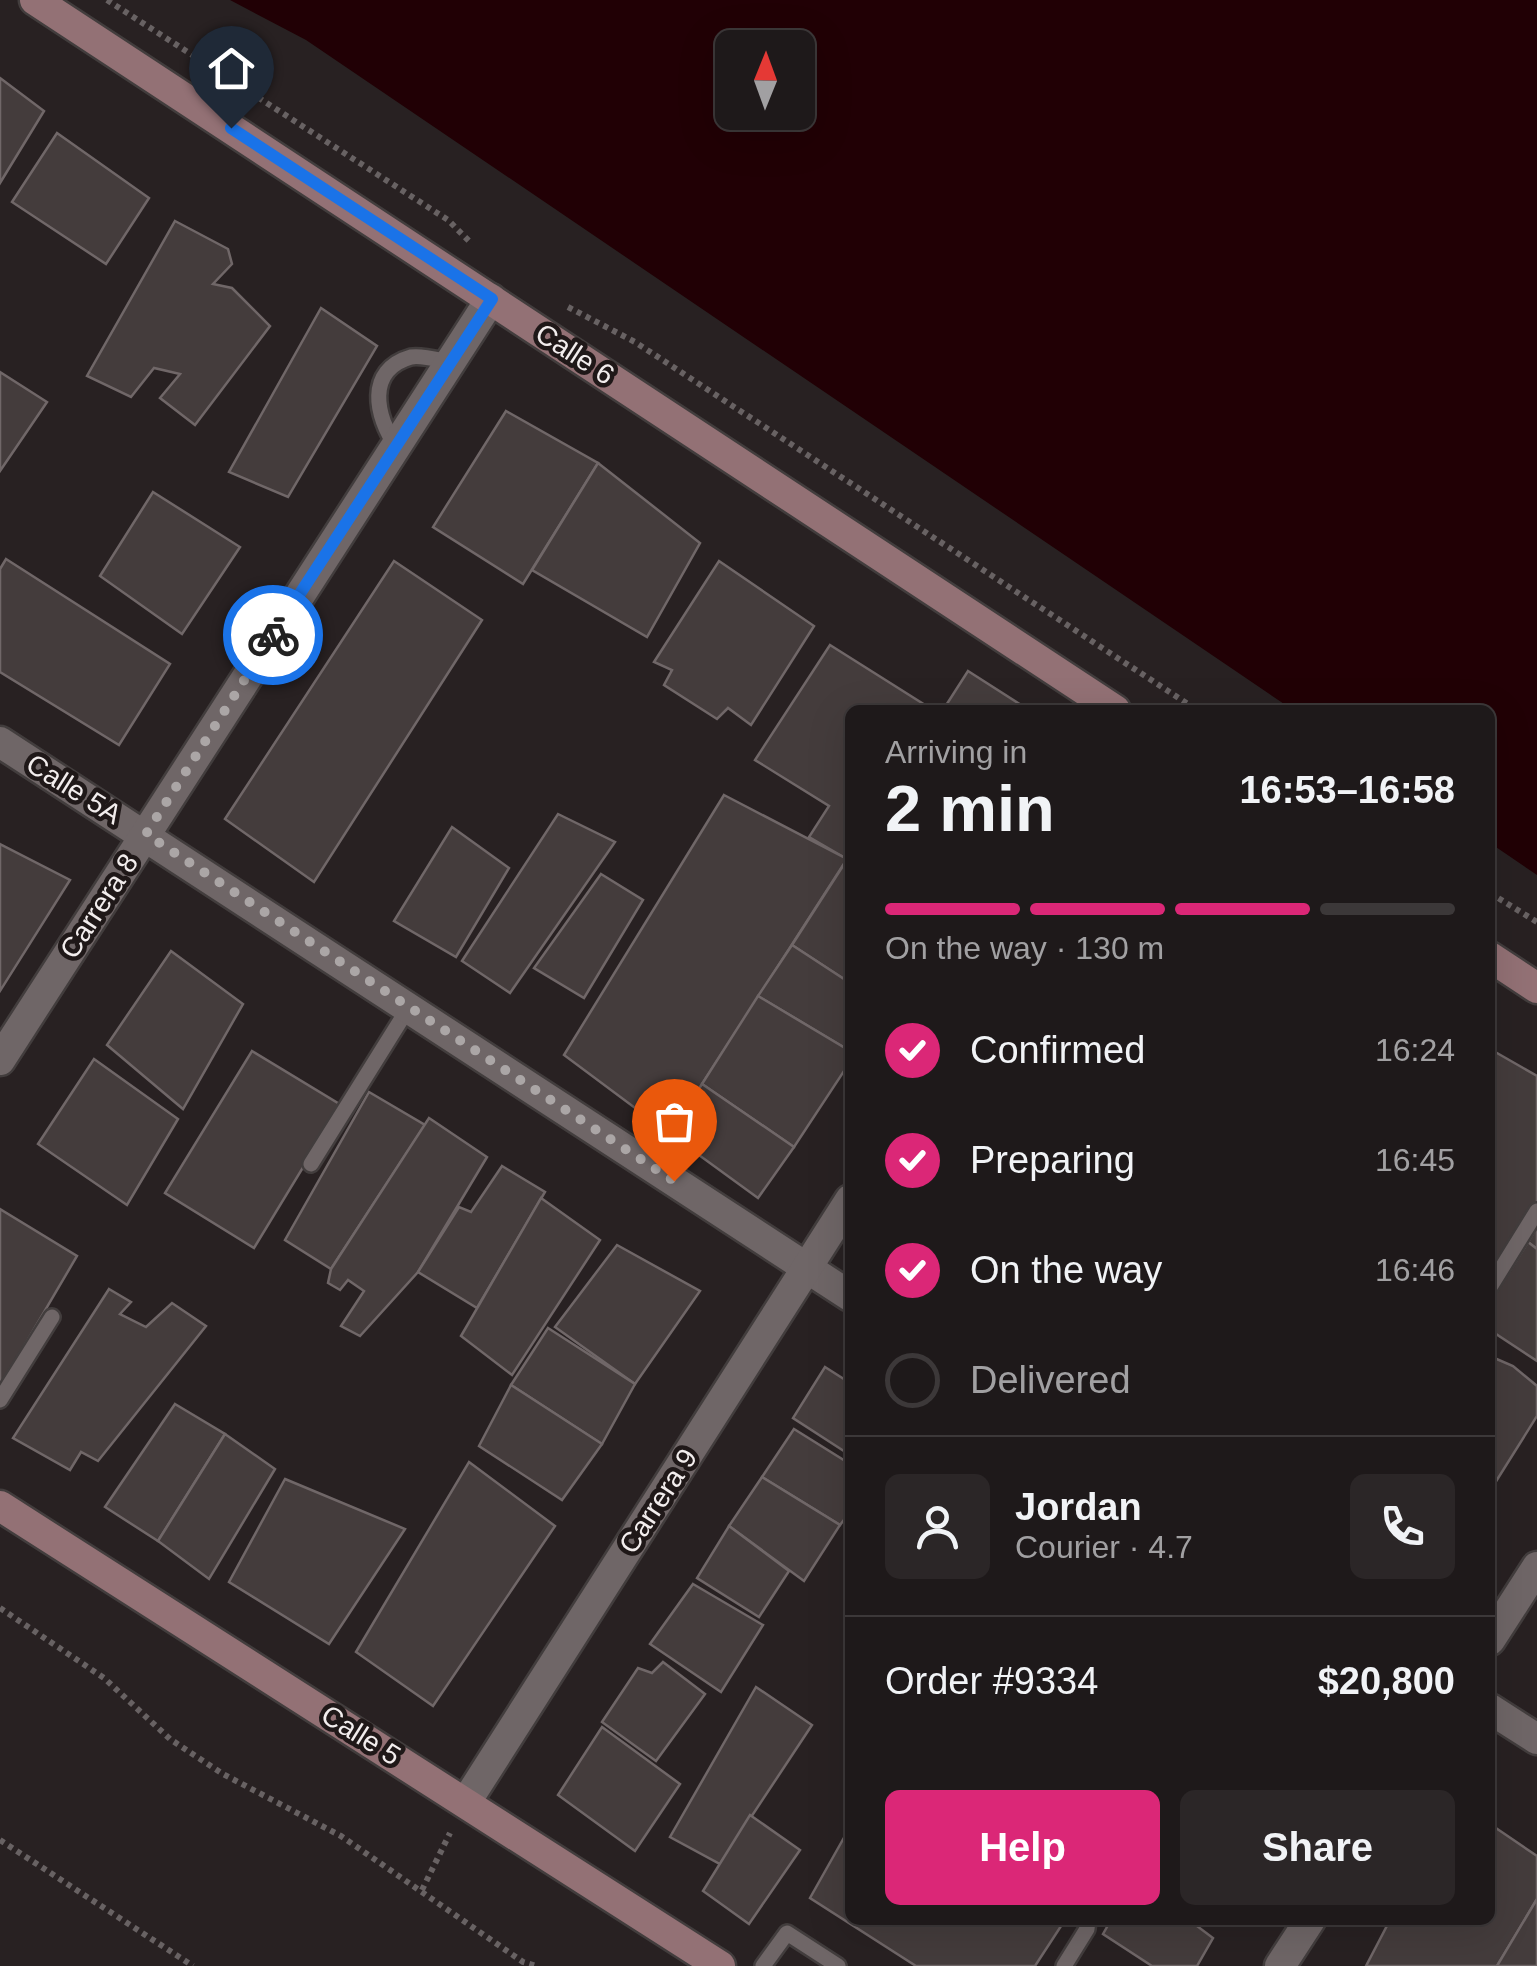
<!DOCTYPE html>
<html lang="en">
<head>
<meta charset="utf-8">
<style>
  :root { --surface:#1e191a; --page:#2b2627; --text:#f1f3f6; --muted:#a1a0a2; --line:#3c3839; --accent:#db2777 }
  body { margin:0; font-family:Helvetica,sans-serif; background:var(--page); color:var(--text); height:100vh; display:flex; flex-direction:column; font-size:38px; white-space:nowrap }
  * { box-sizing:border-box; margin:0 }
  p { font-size:32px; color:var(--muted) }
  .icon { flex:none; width:55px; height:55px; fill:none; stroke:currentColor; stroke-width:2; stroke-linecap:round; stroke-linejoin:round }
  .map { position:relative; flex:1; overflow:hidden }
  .sheet { position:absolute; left:845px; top:705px; width:650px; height:1220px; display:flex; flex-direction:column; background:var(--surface); border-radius:15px; box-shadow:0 10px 40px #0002,0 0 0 2px var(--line) }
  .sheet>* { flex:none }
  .needle { width:65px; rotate:1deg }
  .buttons { position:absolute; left:715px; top:30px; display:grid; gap:20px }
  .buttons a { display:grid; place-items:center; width:100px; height:100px; border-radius:15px; background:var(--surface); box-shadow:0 10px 40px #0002,0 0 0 2px var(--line); font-size:50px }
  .pin { position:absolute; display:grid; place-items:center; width:85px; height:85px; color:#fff; margin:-102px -42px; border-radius:50% 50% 50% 0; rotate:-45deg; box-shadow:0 0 10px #0007 }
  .pin .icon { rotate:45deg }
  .courier { position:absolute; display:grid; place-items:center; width:100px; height:100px; margin:-50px; border:8px solid #1a73e8; border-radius:50%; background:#fff; color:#222; box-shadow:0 2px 12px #0007 }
  .head em { font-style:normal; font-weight:700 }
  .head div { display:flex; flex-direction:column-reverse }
  .head { display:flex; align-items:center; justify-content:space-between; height:170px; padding:0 40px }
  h1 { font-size:65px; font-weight:700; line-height:75px }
  .bar { display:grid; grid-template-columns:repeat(4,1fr); gap:15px 10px; align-content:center; height:120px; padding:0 40px }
  .bar i { height:12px; border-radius:8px; background:var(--line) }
  .bar .selected { background:var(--accent) }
  .bar p { grid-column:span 4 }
  .line { display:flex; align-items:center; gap:25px; padding:0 40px; border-top:2px solid var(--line) }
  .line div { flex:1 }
  .round { display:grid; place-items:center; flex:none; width:105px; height:105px; border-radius:15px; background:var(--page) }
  ol { padding:0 40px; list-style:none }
  li { display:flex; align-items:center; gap:30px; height:110px }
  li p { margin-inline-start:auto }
  li .icon { padding:10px; border-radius:50%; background:var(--accent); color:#fff; stroke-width:4 }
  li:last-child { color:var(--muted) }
  li i { width:55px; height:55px; border:5px solid var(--line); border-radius:50% }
  .button { display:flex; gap:20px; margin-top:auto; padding:20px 40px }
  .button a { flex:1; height:115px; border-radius:15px; background:var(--accent); color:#fff; font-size:40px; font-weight:700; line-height:115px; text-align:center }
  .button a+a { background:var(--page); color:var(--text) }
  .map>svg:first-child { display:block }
  .water { fill:#210005; fill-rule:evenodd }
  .building { fill:#443c3c; stroke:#706768; stroke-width:2.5 }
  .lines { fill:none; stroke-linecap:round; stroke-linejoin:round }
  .lane-casing { stroke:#423d3d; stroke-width:20 }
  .street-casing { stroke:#423d3d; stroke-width:35 }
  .secondary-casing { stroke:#423d3d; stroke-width:35 }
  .path { stroke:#686263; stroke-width:6; stroke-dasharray:5 5; stroke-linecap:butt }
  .lane { stroke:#6f6667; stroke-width:15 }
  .street { stroke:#6f6667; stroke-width:30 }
  .secondary { stroke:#937175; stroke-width:30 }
  .done { stroke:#aba6a6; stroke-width:10; stroke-dasharray:0 18 }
  .route { stroke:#1a73e8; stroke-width:12 }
  .labels { text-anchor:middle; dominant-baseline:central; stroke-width:9; stroke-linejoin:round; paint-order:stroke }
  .street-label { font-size:28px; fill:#f2eded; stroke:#1f1818 }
</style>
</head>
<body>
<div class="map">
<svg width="1537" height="1966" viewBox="0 0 1537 1966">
  <rect width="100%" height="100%" fill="#282122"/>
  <path class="water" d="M230 0H1537V875L1490 843V710H1293L306 40ZM732 48H798V112H732Z"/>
  <g class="building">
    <polygon points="0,78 44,111 0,183"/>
    <polygon points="57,133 149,198 106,264 12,202"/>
    <polygon points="175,221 228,249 232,264 213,284 232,288 270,326 195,425 160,398 180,374 154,368 131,397 87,376"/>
    <polygon points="321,308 377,346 288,497 229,472"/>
    <polygon points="0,372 47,402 0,471"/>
    <polygon points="506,411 598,463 523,584 433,527"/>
    <polygon points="598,463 700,543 647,637 532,570"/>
    <polygon points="153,492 240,547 182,634 100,576"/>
    <polygon points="6,559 170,664 119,745 0,672 0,569"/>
    <polygon points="394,561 482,620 314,882 225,819"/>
    <polygon points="719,561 814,626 751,725 728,708 717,719 664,685 672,670 654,662"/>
    <polygon points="830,645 933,710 850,710 847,859 809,837 829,806 755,760"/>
    <polygon points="968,671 1029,710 943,710"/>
    <polygon points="724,795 847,859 670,1134 564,1055"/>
    <polygon points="558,814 615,842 510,993 462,961"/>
    <polygon points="452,827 509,868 456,957 394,921"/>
    <polygon points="0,844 70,880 0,991"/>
    <polygon points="850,855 850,983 792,945"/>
    <polygon points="601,874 643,900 584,998 534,968"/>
    <polygon points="792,945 850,983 850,1051 758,996"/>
    <polygon points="171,951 243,1004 183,1109 107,1045"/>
    <polygon points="758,996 850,1051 850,1062 794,1147 702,1084"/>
    <polygon points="1490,1049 1537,1076 1537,1203 1490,1282"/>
    <polygon points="252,1051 341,1105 254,1248 165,1193"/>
    <polygon points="94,1059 178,1119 127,1205 38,1144"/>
    <polygon points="702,1084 794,1147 758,1198 670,1134"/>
    <polygon points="369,1092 425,1125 331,1269 285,1240"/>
    <polygon points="429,1118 487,1157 418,1272 360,1336 341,1326 364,1291 348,1280 340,1290 328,1283 331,1269"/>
    <polygon points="502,1166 545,1192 477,1308 418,1272 459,1207 471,1212"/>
    <polygon points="541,1198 600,1240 512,1375 461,1336"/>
    <polygon points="0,1209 77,1256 0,1387"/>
    <polygon points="1537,1227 1537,1249 1528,1242"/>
    <polygon points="1528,1242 1537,1249 1537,1361 1490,1330 1490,1302"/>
    <polygon points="617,1245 700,1291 635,1384 555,1327"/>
    <polygon points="109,1289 131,1302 120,1314 146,1327 172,1303 206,1326 98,1461 81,1452 70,1470 13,1438"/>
    <polygon points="548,1328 635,1384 602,1444 511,1385"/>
    <polygon points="1492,1357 1513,1366 1537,1386 1537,1416 1490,1491"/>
    <polygon points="825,1367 850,1383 850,1455 793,1418"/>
    <polygon points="511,1385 602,1444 562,1500 479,1446"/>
    <polygon points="175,1404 225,1434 158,1541 105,1507"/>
    <polygon points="794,1429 850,1464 850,1512 840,1525 762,1477"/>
    <polygon points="225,1434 275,1469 209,1579 158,1541"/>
    <polygon points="469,1462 555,1526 433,1706 356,1652"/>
    <polygon points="762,1477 840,1525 804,1581 729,1526"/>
    <polygon points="285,1479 405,1529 329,1644 229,1582"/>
    <polygon points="729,1526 789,1571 759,1617 697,1578"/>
    <polygon points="693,1584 763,1625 721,1692 650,1644"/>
    <polygon points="663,1662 705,1694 656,1761 602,1722 638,1668 652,1673"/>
    <polygon points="756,1687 812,1725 720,1864 670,1837"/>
    <polygon points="602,1727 680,1784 635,1851 558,1795"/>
    <polygon points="750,1815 800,1850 749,1924 703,1891"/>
    <polygon points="1490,1824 1537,1856 1537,1899 1497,1966 1366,1966 1390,1920 1490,1920"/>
    <polygon points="850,1827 850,1920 1065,1920 1035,1966 916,1966 810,1898"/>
    <polygon points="1537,1899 1537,1966 1497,1966"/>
    <polygon points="1111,1920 1189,1920 1213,1938 1197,1966 1152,1966 1103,1934"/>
  </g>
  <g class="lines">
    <g class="lane-casing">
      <g id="lane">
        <path d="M396 446C376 417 365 370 411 357 422 355 439 360 450 362"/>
        <polyline points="311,1164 409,1007"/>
        <polyline points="1490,1287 1537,1211"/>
        <polyline points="0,1400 52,1317"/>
        <polyline points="763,1966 787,1933 838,1966"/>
        <polyline points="1064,1966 1087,1929 1088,1920"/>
      </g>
    </g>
    <g class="street-casing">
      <g id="street">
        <polyline points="0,742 850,1296"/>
        <polyline points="0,1060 491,299"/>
        <polyline points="1490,1640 1537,1567"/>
        <polyline points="1490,1709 1537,1739"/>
        <polyline points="466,1802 850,1200"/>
        <polyline points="1280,1966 1310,1920"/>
      </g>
    </g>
    <g class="secondary-casing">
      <g id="secondary">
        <polyline points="35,0 1115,710"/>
        <polyline points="1490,957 1537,988"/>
        <polyline points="0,1506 720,1966"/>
      </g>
    </g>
    <g class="path">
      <polyline points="107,0 448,220 471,243"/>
      <polyline points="568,307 635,342 1197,710"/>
      <polyline points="1490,893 1537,922"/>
      <polyline points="0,1608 104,1678 170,1739 223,1774 341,1836 523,1962 536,1966"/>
      <polyline points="0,1840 193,1966"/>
      <polyline points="422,1890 450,1833"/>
    </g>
    <use href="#lane" class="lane"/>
    <use href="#street" class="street"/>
    <use href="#secondary" class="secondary"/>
  </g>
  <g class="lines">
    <polyline class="done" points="273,635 146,834 674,1181"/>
    <polyline class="route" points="231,128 492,299 273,635"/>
  </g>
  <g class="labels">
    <g class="street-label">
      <text transform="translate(575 354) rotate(33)">Calle 6</text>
      <text transform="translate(74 789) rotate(32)">Calle 5A</text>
      <text transform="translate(99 906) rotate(-57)">Carrera 8</text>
      <text transform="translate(658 1501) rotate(-57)">Carrera 9</text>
      <text transform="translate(361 1735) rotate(32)">Calle 5</text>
    </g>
  </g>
</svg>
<div class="buttons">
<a><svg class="needle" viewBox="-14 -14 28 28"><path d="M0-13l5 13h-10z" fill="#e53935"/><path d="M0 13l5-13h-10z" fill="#a1a0a2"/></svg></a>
</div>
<div class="pin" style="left:674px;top:1181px;background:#ea580c"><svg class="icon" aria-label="bag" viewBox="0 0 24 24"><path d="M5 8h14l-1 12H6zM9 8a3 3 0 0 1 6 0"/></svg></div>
<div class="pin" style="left:231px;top:128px;background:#1f2937"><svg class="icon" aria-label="home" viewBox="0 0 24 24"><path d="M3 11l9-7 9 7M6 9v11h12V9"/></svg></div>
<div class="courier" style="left:273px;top:635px"><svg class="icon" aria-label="bike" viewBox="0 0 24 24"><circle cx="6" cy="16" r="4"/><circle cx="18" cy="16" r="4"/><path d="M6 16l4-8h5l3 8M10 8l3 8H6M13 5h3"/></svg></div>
<section class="sheet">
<div class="head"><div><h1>2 min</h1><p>Arriving in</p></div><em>16:53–16:58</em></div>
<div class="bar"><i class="selected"></i><i class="selected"></i><i class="selected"></i><i></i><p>On the way · 130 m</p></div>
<ol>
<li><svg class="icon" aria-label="check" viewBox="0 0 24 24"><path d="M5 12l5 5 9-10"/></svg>Confirmed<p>16:24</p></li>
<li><svg class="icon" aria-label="check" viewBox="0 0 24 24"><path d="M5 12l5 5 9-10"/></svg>Preparing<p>16:45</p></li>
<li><svg class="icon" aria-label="check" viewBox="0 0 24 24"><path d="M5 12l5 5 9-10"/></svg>On the way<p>16:46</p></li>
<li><i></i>Delivered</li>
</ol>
<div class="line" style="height:180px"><a class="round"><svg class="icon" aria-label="person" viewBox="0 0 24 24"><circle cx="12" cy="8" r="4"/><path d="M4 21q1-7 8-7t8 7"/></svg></a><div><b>Jordan</b><p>Courier · 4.7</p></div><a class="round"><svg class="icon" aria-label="phone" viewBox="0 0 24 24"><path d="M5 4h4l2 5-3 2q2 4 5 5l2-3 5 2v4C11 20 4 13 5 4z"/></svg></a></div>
<div class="line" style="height:130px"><div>Order #9334</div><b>$20,800</b></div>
<div class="button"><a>Help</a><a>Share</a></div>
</section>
</div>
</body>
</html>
